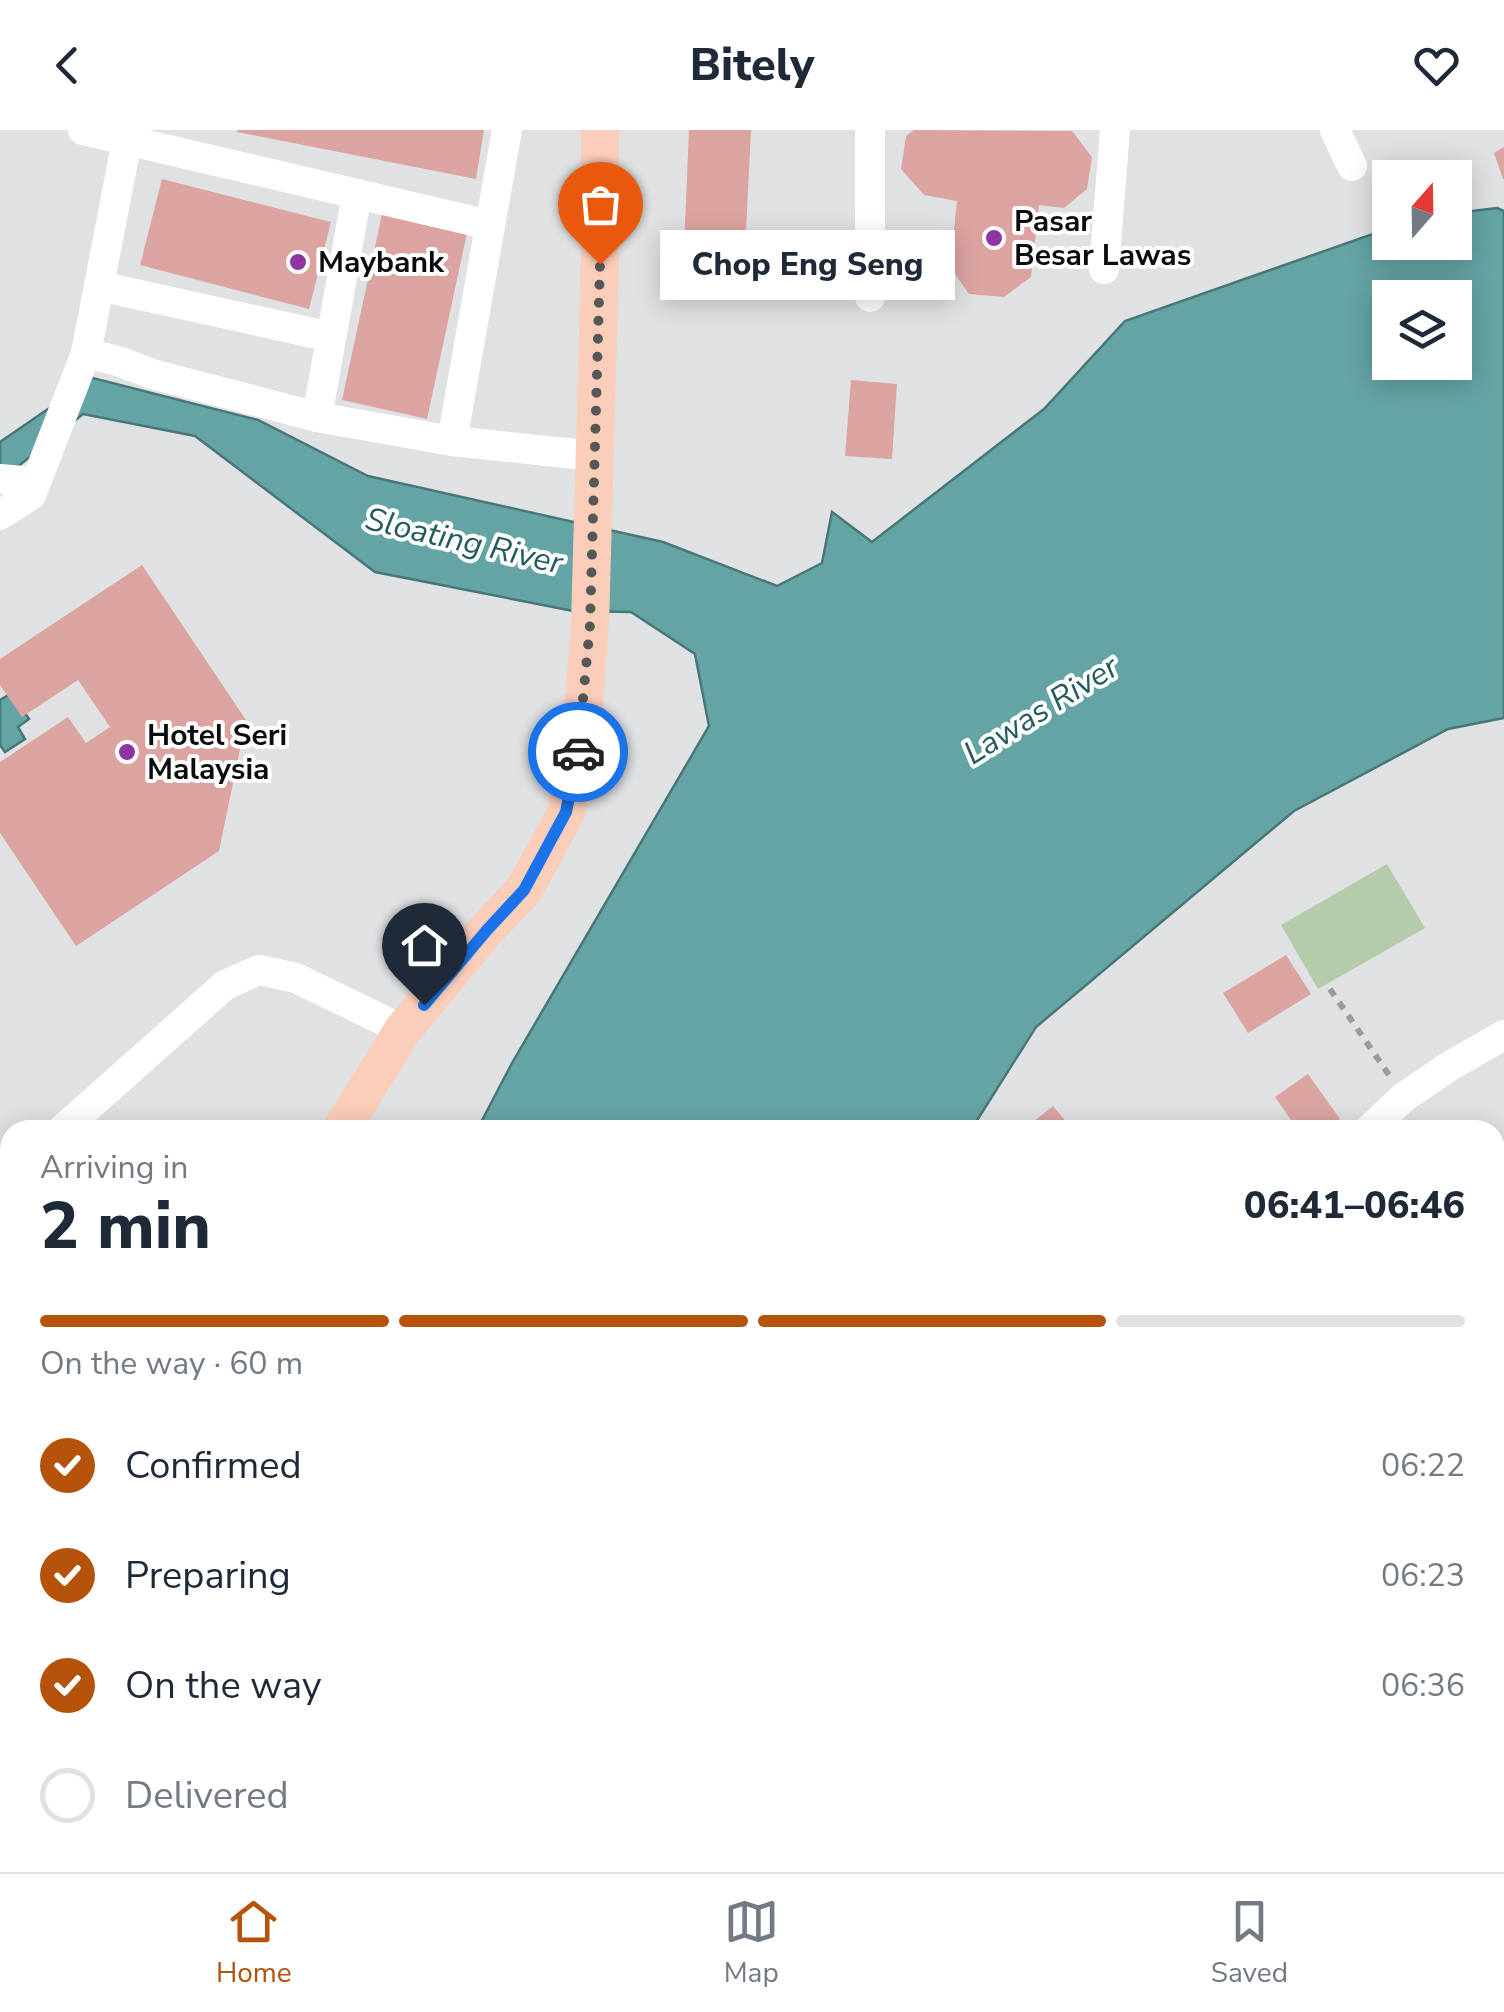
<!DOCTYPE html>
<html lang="en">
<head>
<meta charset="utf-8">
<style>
  :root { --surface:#fff; --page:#f6f6f7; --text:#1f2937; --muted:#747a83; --line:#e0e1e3; --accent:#b45309 }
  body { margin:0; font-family:"Nunito Sans",sans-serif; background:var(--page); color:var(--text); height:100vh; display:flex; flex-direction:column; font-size:38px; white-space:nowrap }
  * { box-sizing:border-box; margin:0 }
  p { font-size:32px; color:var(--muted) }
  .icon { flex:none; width:55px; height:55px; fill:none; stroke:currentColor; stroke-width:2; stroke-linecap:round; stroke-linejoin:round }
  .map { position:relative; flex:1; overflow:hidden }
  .sheet { position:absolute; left:0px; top:990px; width:1505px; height:752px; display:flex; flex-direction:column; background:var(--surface); border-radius:30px 30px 0 0; box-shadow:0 5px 25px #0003 }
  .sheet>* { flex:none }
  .needle { width:65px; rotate:20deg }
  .controls { position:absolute; left:1372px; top:30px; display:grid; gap:20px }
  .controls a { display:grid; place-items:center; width:100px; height:100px; border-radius:0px; background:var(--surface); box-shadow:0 5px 25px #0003; font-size:50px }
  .pin { position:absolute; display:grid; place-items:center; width:85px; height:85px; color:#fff; margin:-102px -42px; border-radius:50% 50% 50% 0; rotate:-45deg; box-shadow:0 0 10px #0007 }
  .pin .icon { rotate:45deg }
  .courier { position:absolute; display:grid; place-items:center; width:100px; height:100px; margin:-50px; border:8px solid #1a73e8; border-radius:50%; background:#fff; color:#222; box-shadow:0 2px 12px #0007 }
  .bubble { position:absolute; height:70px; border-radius:0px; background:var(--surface); box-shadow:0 5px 25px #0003; font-size:32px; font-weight:800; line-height:70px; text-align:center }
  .summary em { font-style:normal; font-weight:800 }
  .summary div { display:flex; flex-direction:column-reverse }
  .summary { display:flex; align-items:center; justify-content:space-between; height:170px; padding:0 40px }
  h1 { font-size:65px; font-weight:800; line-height:75px }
  .bar { display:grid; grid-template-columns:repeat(4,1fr); gap:15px 10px; align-content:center; height:120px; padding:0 40px }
  .bar i { height:12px; border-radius:8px; background:var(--line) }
  .bar .selected { background:var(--accent) }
  .bar p { grid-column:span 4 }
  ol { padding:0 40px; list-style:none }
  li { display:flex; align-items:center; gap:30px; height:110px }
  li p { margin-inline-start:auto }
  li .icon { padding:10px; border-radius:50%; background:var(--accent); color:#fff; stroke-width:4 }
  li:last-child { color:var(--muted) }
  li i { width:55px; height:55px; border:5px solid var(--line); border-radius:50% }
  header { display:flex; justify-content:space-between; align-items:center; height:130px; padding:0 40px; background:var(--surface); font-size:45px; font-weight:800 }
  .menu { display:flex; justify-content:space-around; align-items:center; height:140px; border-top:2px solid var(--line); background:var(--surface); font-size:28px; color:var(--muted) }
  .menu a { display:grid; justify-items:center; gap:5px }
  .menu .selected { color:var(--accent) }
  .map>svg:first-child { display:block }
  .green { fill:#b4ccac }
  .water { fill:#64a4a5; stroke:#497677; stroke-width:2.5; fill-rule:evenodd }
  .building { fill:#dba4a1 }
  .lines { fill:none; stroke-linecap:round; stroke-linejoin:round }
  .path { stroke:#9a9b9c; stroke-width:6; stroke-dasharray:8 8; stroke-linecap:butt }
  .minor { stroke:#fff; stroke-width:30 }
  .major { stroke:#fbceba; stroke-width:38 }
  .done { stroke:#565757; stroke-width:10; stroke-dasharray:0 18 }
  .route { stroke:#1a73e8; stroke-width:12 }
  .poi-dot { fill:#8e35a1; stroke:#fff; stroke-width:4 }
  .labels { text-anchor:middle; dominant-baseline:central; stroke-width:8; stroke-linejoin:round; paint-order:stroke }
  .poi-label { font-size:30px; font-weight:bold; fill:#0b0c0c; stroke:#fff; text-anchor:start }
  .water-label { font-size:32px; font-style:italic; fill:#245b5c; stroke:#fff }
</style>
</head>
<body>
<header><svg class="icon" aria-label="back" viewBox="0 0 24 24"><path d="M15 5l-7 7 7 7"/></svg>Bitely<svg class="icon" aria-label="heart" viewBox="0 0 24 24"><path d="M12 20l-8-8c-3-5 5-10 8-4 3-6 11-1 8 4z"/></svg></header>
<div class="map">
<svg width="1504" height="1742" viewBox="0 0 1504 1742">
  <rect width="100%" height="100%" fill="#e0e1e3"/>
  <polygon class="green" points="1387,734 1425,798 1318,859 1281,795"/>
  <g class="water">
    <path d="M1497 78 1504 81V588L1448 599 1294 681 1036 897 971 1000H477L512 933 709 596 695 524 631 482 573 481 375 442 195 306 83 284 0 351V312L93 248 258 290 368 346 663 412 777 456 822 433 832 382 872 412 1044 279 1125 191 1390 98V112H1455V83ZM1390 168H1455V232H1390Z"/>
    <polygon points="12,563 29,589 18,597 25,609 5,622 0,615 0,570"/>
    <polygon points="245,1733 810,1732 811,1742 243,1742"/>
  </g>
  <g class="building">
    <polygon points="238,0 484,0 476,49 237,2"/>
    <polygon points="689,0 751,0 745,120 684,118"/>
    <polygon points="914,0 1072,1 1092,27 1087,59 1064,78 1039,75 1031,147 1004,167 969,164 950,137 957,71 924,65 901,39 906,6"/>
    <polygon points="1504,17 1504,49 1503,49 1494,23"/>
    <polygon points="162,49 331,92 309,179 140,135"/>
    <polygon points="382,84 467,103 427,289 342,270"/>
    <polygon points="851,250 897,254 892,329 845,326"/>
    <polygon points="142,435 246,590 219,721 76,816 0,703 0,632 68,587 86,613 110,597 78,550 22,587 0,555 0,529"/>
    <polygon points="1286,825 1311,864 1248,903 1223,863"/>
    <polygon points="1308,944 1340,989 1325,1000 1298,1000 1275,967"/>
    <polygon points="1053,976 1073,1000 1023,1000"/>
    <polygon points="1495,1054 1504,1066 1504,1140 1495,1147"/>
    <polygon points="10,1160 10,1226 5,1231 0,1225 0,1170"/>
    <polygon points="1495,1204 1504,1214 1504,1235 1495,1243"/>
    <polygon points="10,1397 10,1541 0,1521 0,1402"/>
  </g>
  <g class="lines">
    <g class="path">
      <polyline points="1330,859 1389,945"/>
      <polyline points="1103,995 1107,1000"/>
    </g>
    <g class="minor">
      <polyline points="83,0 490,95"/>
      <polyline points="1335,0 1352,36"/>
      <polyline points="1104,139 1115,0"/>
      <polyline points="99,156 331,207"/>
      <polyline points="870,167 870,0"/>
      <polyline points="86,223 121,232 152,244 317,287 452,311 595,326"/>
      <polyline points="317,287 357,64"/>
      <polyline points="452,311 507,0"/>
      <polyline points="0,349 35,352"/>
      <polyline points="0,385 31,365 86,223 129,0"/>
      <polyline points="62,1000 225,855 259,840 296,848 403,900"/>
      <polyline points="1369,1000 1404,967 1450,936 1504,905"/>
      <polyline points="0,1058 10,1048"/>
    </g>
    <g class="major">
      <polyline points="341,1000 403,900 487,799 524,760 566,683 581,609 590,495 600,134 600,0"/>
      <polyline points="88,1742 96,1732"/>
    </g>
  </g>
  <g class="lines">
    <polyline class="done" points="578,622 590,495 600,134"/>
    <polyline class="route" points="424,875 487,800 524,760 566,682 578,622"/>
  </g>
  <g class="poi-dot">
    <circle cx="994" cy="108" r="10"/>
    <circle cx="298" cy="132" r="10"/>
    <circle cx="127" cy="622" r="10"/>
  </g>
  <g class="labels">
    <g class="poi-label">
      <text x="1014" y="91">Pasar<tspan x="1014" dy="34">Besar Lawas</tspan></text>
      <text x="318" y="132">Maybank</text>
      <text x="147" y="605">Hotel Seri<tspan x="147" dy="34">Malaysia</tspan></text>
    </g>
    <g class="water-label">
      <text transform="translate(464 411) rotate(13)">Sloating River</text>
      <text transform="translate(1041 580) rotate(-32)">Lawas River</text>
    </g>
  </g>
</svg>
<div class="controls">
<a><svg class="needle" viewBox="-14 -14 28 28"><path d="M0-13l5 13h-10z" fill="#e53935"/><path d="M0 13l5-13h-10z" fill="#747a83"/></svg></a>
<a><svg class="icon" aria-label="layers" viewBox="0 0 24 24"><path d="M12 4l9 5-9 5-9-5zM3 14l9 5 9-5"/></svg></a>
</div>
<div class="pin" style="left:600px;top:134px;background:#ea580c"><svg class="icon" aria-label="bag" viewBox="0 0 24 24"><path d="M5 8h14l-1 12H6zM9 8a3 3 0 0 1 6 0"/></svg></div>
<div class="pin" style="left:424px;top:875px;background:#1f2937"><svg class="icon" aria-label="home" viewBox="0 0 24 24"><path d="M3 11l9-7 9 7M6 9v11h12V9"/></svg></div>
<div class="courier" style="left:578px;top:622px"><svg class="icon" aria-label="car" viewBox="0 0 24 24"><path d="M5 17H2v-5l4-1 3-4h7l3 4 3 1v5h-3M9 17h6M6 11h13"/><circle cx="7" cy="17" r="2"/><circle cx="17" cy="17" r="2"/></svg></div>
<div class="bubble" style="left:660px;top:100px;width:295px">Chop Eng Seng</div>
<section class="sheet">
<div class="summary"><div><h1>2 min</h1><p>Arriving in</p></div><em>06:41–06:46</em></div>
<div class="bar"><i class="selected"></i><i class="selected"></i><i class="selected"></i><i></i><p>On the way · 60 m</p></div>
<ol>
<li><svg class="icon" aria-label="check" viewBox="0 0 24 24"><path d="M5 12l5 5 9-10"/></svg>Confirmed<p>06:22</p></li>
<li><svg class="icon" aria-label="check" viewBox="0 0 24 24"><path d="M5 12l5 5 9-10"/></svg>Preparing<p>06:23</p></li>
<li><svg class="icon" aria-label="check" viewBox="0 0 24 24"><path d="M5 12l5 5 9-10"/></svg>On the way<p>06:36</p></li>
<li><i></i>Delivered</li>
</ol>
</section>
</div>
<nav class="menu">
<a class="selected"><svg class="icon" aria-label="home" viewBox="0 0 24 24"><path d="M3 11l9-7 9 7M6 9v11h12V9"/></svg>Home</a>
<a><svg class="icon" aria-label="map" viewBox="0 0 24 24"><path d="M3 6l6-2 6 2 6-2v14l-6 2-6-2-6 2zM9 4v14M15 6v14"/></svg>Map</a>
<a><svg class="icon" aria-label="saved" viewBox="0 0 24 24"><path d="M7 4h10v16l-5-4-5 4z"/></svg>Saved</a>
</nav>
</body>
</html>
